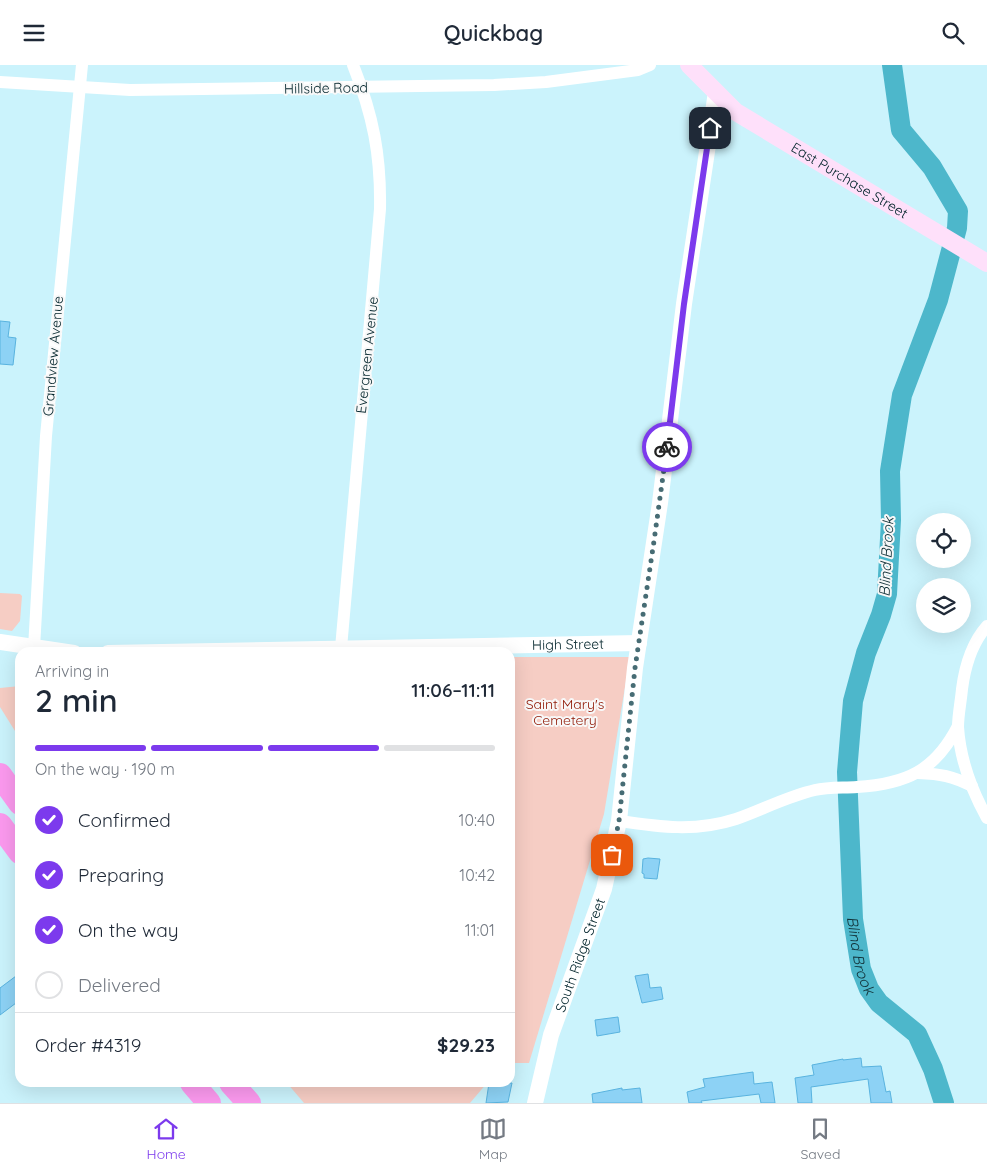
<!DOCTYPE html>
<html lang="en">
<head>
<meta charset="utf-8">
<style>
  :root { --surface:#fff; --page:#f6f6f7; --text:#1f2937; --muted:#747a83; --line:#e0e1e3; --accent:#7c3aed }
  body { margin:0; font-family:Quicksand,sans-serif; background:var(--page); color:var(--text); height:100vh; display:flex; flex-direction:column; font-size:19px; white-space:nowrap }
  * { box-sizing:border-box; margin:0 }
  p { font-size:16px; color:var(--muted) }
  .icon { flex:none; width:28px; height:28px; fill:none; stroke:currentColor; stroke-width:2; stroke-linecap:round; stroke-linejoin:round }
  .map { position:relative; flex:1; overflow:hidden }
  .details { position:absolute; left:15px; top:582px; width:500px; height:440px; display:flex; flex-direction:column; background:var(--surface); border-radius:15px; box-shadow:0 5px 20px #0002 }
  .details>* { flex:none }
  .buttons { position:absolute; left:916px; top:448px; display:grid; gap:10px }
  .buttons a { display:grid; place-items:center; width:55px; height:55px; border-radius:50%; background:var(--surface); box-shadow:0 5px 20px #0002; font-size:25px }
  .pin { position:absolute; display:grid; place-items:center; width:42px; height:42px; color:#fff; margin:-21px; border-radius:10px; box-shadow:0 2px 8px #0006 }
  .courier { position:absolute; display:grid; place-items:center; width:50px; height:50px; margin:-25px; border:4px solid #7c3aed; border-radius:50%; background:#fff; color:#222; box-shadow:0 1px 6px #0007 }
  .overview em { font-style:normal; font-weight:600 }
  .overview div { display:flex; flex-direction:column-reverse }
  .overview { display:flex; align-items:center; justify-content:space-between; height:85px; padding:0 20px }
  h1 { font-size:32px; font-weight:600; line-height:38px }
  .bar { display:grid; grid-template-columns:repeat(4,1fr); gap:8px 5px; align-content:center; height:60px; padding:0 20px }
  .bar i { height:6px; border-radius:4px; background:var(--line) }
  .bar .current { background:var(--accent) }
  .bar p { grid-column:span 4 }
  .line { display:flex; align-items:center; gap:12px; padding:0 20px; border-top:1px solid var(--line) }
  .line div { flex:1 }
  ol { padding:0 20px; list-style:none }
  li { display:flex; align-items:center; gap:15px; height:55px }
  li p { margin-inline-start:auto }
  li .icon { padding:5px; border-radius:50%; background:var(--accent); color:#fff; stroke-width:4 }
  li:last-child { color:var(--muted) }
  li i { width:28px; height:28px; border:2px solid var(--line); border-radius:50% }
  header { display:flex; justify-content:space-between; align-items:center; height:65px; padding:0 20px; background:var(--surface); font-size:22px; font-weight:600 }
  .tab-bar { display:flex; justify-content:space-around; align-items:center; height:70px; border-top:1px solid var(--line); background:var(--surface); font-size:14px; color:var(--muted) }
  .tab-bar a { display:grid; justify-items:center; gap:2px }
  .tab-bar .current { color:var(--accent) }
  .map>svg:first-child { display:block }
  .green { fill:#f6cdc4 }
  .lines { fill:none; stroke-linecap:round; stroke-linejoin:round }
  .river { stroke:#4db7cb; stroke-width:20 }
  .building { fill:#8dd2f5; stroke:#59b3df }
  .minor { stroke:#fff; stroke-width:12 }
  .tertiary { stroke:#fff; stroke-width:16 }
  .secondary { stroke:#fee0fa; stroke-width:18 }
  .motorway { stroke:#fb99ee; stroke-width:24 }
  .done { stroke:#476c74; stroke-width:5; stroke-dasharray:0 9 }
  .route { stroke:#7c3aed; stroke-width:6 }
  .labels { text-anchor:middle; dominant-baseline:central; stroke-width:4; stroke-linejoin:round; paint-order:stroke }
  .street-label { font-size:14px; fill:#00232a; stroke:#f8f8f8 }
  .park-label { font-size:14px; fill:#901703; stroke:#f8f8f8 }
  .water-label { font-size:15px; font-style:italic; fill:#113138; stroke:#f8f8f8 }
</style>
</head>
<body>
<header><svg class="icon" aria-label="menu" viewBox="0 0 24 24"><path d="M4 6h16M4 12h16M4 18h16"/></svg>Quickbag<svg class="icon" aria-label="search" viewBox="0 0 24 24"><circle cx="10" cy="10" r="6"/><path d="M15 15l6 6"/></svg></header>
<div class="map">
<svg width="987" height="1038" viewBox="0 0 987 1038">
  <rect width="100%" height="100%" fill="#cbf3fc"/>
  <g class="green">
    <polygon points="0,528 20,529 22,531 20,556 12,566 0,564"/>
    <polygon points="510,592 630,592 604,749 529,998 510,998"/>
    <polygon points="20,621 20,674 0,642 0,623"/>
    <polygon points="287,1018 487,1018 470,1038 304,1038"/>
  </g>
  <g class="lines">
    <path class="river" id="s1" d="M892 0 901 65 932 102 958 146 957 163 938 235 902 330 890 406 891 455 887 529 881 550 866 588 853 636 847 707 853 854 861 904 869 924 879 938 917 969 933 1004 944 1038"/>
  </g>
  <g class="building">
    <polygon points="0,256 10,257 8,272 16,273 13,300 0,299"/>
    <polygon points="648,793 660,794 657,814 644,813 644,809 642,808 643,794"/>
    <polygon points="20,908 20,935 0,950 0,923"/>
    <polygon points="648,909 650,923 661,922 663,934 642,938 635,911"/>
    <polygon points="618,952 620,967 597,971 595,955"/>
    <polygon points="861,993 862,1002 881,1001 886,1027 890,1026 892,1038 871,1038 868,1014 811,1022 812,1038 798,1038 795,1013 814,1010 812,1000 843,994 843,995"/>
    <polygon points="753,1007 754,1019 772,1017 775,1038 761,1038 759,1029 701,1036 702,1038 689,1038 687,1027 705,1022 703,1014"/>
    <polygon points="489,1018 512,1018 508,1037 486,1038"/>
    <polygon points="622,1023 622,1025 640,1023 642,1038 593,1038 592,1029"/>
  </g>
  <g class="lines">
    <g class="minor">
      <polyline points="0,17 130,25 494,20 546,17 638,5 650,0"/>
      <path d="M987 561C971 579 965 601 962 624 961 636 958 650 958 662 960 693 972 726 987 753"/>
      <polyline points="34,583 46,371 82,0"/>
      <path d="M341 583 380 144C381 90 373 50 353 0"/>
      <path d="M918 708C941 709 952 711 972 721"/>
      <path d="M619 756C660 762 696 767 736 754 762 745 788 731 815 725 828 722 843 723 857 722 906 719 935 706 958 661"/>
    </g>
    <g class="tertiary">
      <polyline points="0,577 74,588"/>
      <path id="s2" d="M108 588 639 578"/>
      <path id="s3" d="M535 1038 551 970 604 824 619 756 635 603 660 438 684 239 716 27"/>
    </g>
    <path class="secondary" id="s4" d="M689 0 736 47 987 198"/>
    <g class="motorway">
      <polyline points="0,710 20,738"/>
      <polyline points="0,760 20,787"/>
      <polyline points="192,1018 209,1038"/>
      <polyline points="231,1018 249,1038"/>
    </g>
  </g>
  <g class="lines">
    <polyline class="done" points="612,790 619,756 635,603 654,476 667,382"/>
    <polyline class="route" points="667,382 684,239 710,63"/>
  </g>
  <g class="labels">
    <g class="street-label">
      <text transform="translate(326 23) rotate(-1)">Hillside Road</text>
      <text stroke="none"><textPath href="#s4" startOffset="199">East Purchase Street</textPath></text>
      <text transform="translate(367 290) rotate(-84)">Evergreen Avenue</text>
      <text transform="translate(53 291) rotate(-85)">Grandview Avenue</text>
      <text stroke="none"><textPath href="#s2" startOffset="460">High Street</textPath></text>
      <text stroke="none"><textPath href="#s3" startOffset="155">South Ridge Street</textPath></text>
    </g>
    <g class="park-label">
      <text x="565" y="639">Saint Mary's<tspan x="565" dy="16">Cemetery</tspan></text>
    </g>
    <g class="water-label">
      <text transform="translate(886 492) rotate(-87)">Blind Brook</text>
      <text stroke="none"><textPath href="#s1" startOffset="926">Blind Brook</textPath></text>
    </g>
  </g>
</svg>
<div class="buttons">
<a><svg class="icon" aria-label="locate" viewBox="0 0 24 24"><circle cx="12" cy="12" r="6"/><path d="M12 2v4M12 18v4M2 12h4M18 12h4"/></svg></a>
<a><svg class="icon" aria-label="layers" viewBox="0 0 24 24"><path d="M12 4l9 5-9 5-9-5zM3 14l9 5 9-5"/></svg></a>
</div>
<div class="pin" style="left:612px;top:790px;background:#ea580c"><svg class="icon" aria-label="bag" viewBox="0 0 24 24"><path d="M5 8h14l-1 12H6zM9 8a3 3 0 0 1 6 0"/></svg></div>
<div class="pin" style="left:710px;top:63px;background:#1f2937"><svg class="icon" aria-label="home" viewBox="0 0 24 24"><path d="M3 11l9-7 9 7M6 9v11h12V9"/></svg></div>
<div class="courier" style="left:667px;top:382px"><svg class="icon" aria-label="bike" viewBox="0 0 24 24"><circle cx="6" cy="16" r="4"/><circle cx="18" cy="16" r="4"/><path d="M6 16l4-8h5l3 8M10 8l3 8H6M13 5h3"/></svg></div>
<section class="details">
<div class="overview"><div><h1>2 min</h1><p>Arriving in</p></div><em>11:06–11:11</em></div>
<div class="bar"><i class="current"></i><i class="current"></i><i class="current"></i><i></i><p>On the way · 190 m</p></div>
<ol>
<li><svg class="icon" aria-label="check" viewBox="0 0 24 24"><path d="M5 12l5 5 9-10"/></svg>Confirmed<p>10:40</p></li>
<li><svg class="icon" aria-label="check" viewBox="0 0 24 24"><path d="M5 12l5 5 9-10"/></svg>Preparing<p>10:42</p></li>
<li><svg class="icon" aria-label="check" viewBox="0 0 24 24"><path d="M5 12l5 5 9-10"/></svg>On the way<p>11:01</p></li>
<li><i></i>Delivered</li>
</ol>
<div class="line" style="height:65px"><div>Order #4319</div><b>$29.23</b></div>
</section>
</div>
<nav class="tab-bar">
<a class="current"><svg class="icon" aria-label="home" viewBox="0 0 24 24"><path d="M3 11l9-7 9 7M6 9v11h12V9"/></svg>Home</a>
<a><svg class="icon" aria-label="map" viewBox="0 0 24 24"><path d="M3 6l6-2 6 2 6-2v14l-6 2-6-2-6 2zM9 4v14M15 6v14"/></svg>Map</a>
<a><svg class="icon" aria-label="saved" viewBox="0 0 24 24"><path d="M7 4h10v16l-5-4-5 4z"/></svg>Saved</a>
</nav>
</body>
</html>
